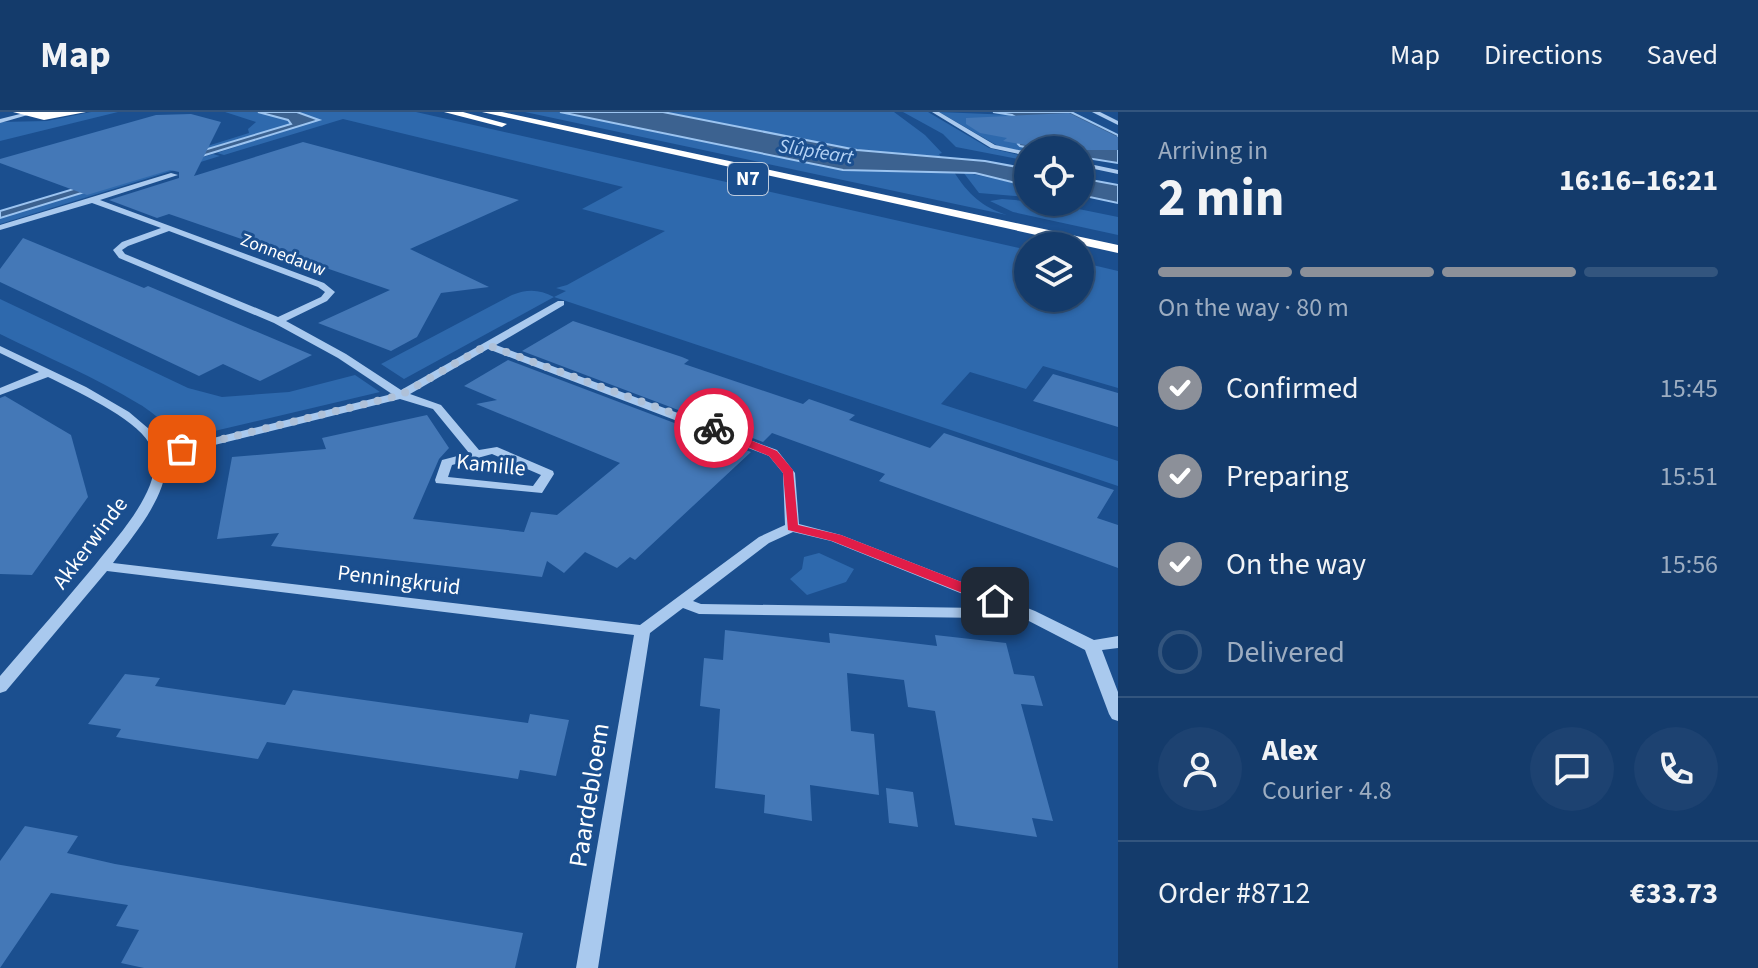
<!DOCTYPE html>
<html lang="en">
<head>
<meta charset="utf-8">
<style>
  :root { --surface:#143b6b; --page:#1d4271; --text:#f1f3f6; --muted:#9dadc1; --line:#33557e; --accent:#8c9099 }
  body { margin:0; font-family:"Source Sans 3",sans-serif; background:var(--page); color:var(--text); height:100vh; display:flex; flex-direction:column; font-size:30px; white-space:nowrap }
  * { box-sizing:border-box; margin:0 }
  p { font-size:26px; color:var(--muted) }
  .icon { flex:none; width:44px; height:44px; fill:none; stroke:currentColor; stroke-width:2; stroke-linecap:round; stroke-linejoin:round }
  .map { position:relative; flex:1; overflow:hidden }
  .side { display:flex; flex-direction:column; background:var(--surface); width:640px }
  .side>* { flex:none }
  .buttons { position:absolute; left:1014px; top:24px; display:grid; gap:16px }
  .buttons a { display:grid; place-items:center; width:80px; height:80px; border-radius:50%; background:var(--surface); box-shadow:0 2px 6px #0004,0 0 0 2px var(--line); font-size:40px }
  .pin { position:absolute; display:grid; place-items:center; width:68px; height:68px; color:#fff; margin:-34px; border-radius:16px; box-shadow:0 4px 12px #0006 }
  .courier { position:absolute; display:grid; place-items:center; width:80px; height:80px; margin:-40px; border:6px solid #e11d48; border-radius:50%; background:#fff; color:#222; box-shadow:0 2px 10px #0007 }
  .overview em { font-style:normal; font-weight:700 }
  .overview div { display:flex; flex-direction:column-reverse }
  .overview { display:flex; align-items:center; justify-content:space-between; height:136px; padding:0 40px }
  h1 { font-size:52px; font-weight:700; line-height:60px }
  .bar { display:grid; grid-template-columns:repeat(4,1fr); gap:12px 8px; align-content:center; height:96px; padding:0 40px }
  .bar i { height:10px; border-radius:6px; background:var(--line) }
  .bar .selected { background:var(--accent) }
  .bar p { grid-column:span 4 }
  .line { display:flex; align-items:center; gap:20px; padding:0 40px; border-top:2px solid var(--line) }
  .line div { flex:1 }
  .round { display:grid; place-items:center; flex:none; width:84px; height:84px; border-radius:42px; background:var(--page) }
  ol { padding:0 40px; list-style:none }
  li { display:flex; align-items:center; gap:24px; height:88px }
  li p { margin-inline-start:auto }
  li .icon { padding:8px; border-radius:50%; background:var(--accent); color:#fff; stroke-width:4 }
  li:last-child { color:var(--muted) }
  li i { width:44px; height:44px; border:4px solid var(--line); border-radius:50% }
  header { display:flex; align-items:center; gap:48px; box-sizing:border-box; height:112px; padding:0 40px; background:var(--surface); border-bottom:2px solid var(--line) }
  header strong { font-size:38px }
  nav { display:flex; gap:44px; margin-inline-start:auto; font-size:28px }
  main { display:flex; flex:1; min-height:0 }
  .map>svg:first-child { display:block }
  .green { fill:#2e69ad }
  .water { fill:#3c6290; stroke:#9cc4f0; stroke-width:2 }
  .building { fill:#4478b7 }
  .lines { fill:none; stroke-linecap:round; stroke-linejoin:round }
  .minor { fill:#a9c9ee; fill-rule:evenodd }
  .highway { fill:#fff; fill-rule:evenodd }
  .route { fill:#e11d48 }
  .done { stroke:#afc1d8; stroke-width:8; stroke-dasharray:0 14.4 }
  .labels { text-anchor:middle; dominant-baseline:central; stroke-width:6; stroke-linejoin:round; paint-order:stroke }
  .far-street-label { font-size:18px; fill:#fff; stroke:#1b4f8f }
  .far-water-label { font-size:20px; font-style:italic; fill:#b5d3f5; stroke:#1b4f8f }
  .shield { fill:#1b4f8f; stroke:#bbcadd; stroke-width:2 }
  .shield-label { font-size:20px; font-weight:bold; fill:#fff }
  .street-label { font-size:22px; fill:#fff; stroke:#1b4f8f }
  .near-street-label { font-size:26px; fill:#fff; stroke:#1b4f8f }
</style>
</head>
<body>
<header>
<strong>Map</strong>
<nav><a>Map</a><a>Directions</a><a>Saved</a></nav>
</header>
<main>
<div class="map">
<svg width="1118" height="856" viewBox="0 0 1118 856">
  <rect width="100%" height="100%" fill="#1b4f8f"/>
  <g class="green">
    <polygon points="91,0 118,0 0,29 0,10 47,9"/>
    <polygon points="225,0 258,0 288,8 291,12 206,37 201,36 249,21 248,17 256,10"/>
    <path d="M297 0H416L1028 138V186H1080V150L1118 159V276L1043 254 1026 277 970 260 941 292 1118 349V374L554 185 404 267 381 252 512 183C527 177 539 177 554 185L566 179 556 176 567 173 665 119 582 97 623 75 343 7 224 43 217 41 318 8Z"/>
    <path d="M525 0H560L843 58 954 60C968 82 982 95 1007 103Z"/>
    <polygon points="663,0 894,0 925,23 942,41 939,42 942,47 857,38"/>
    <polygon points="903,0 928,0 989,36 1028,45 1028,49 956,35 943,22"/>
    <polygon points="939,0 1012,3 1041,19 1019,33 1041,38 1028,38 1028,41 998,34"/>
    <polygon points="213,42 220,44 0,112 0,106"/>
    <polygon points="963,60 1028,74 1028,85 979,81"/>
    <polygon points="1002,87 1049,91 1118,105 1118,123 1013,100 990,89"/>
    <path d="M0 187 188 276 222 285 289 280 355 263 380 280 189 325C172 322 156 301 139 292 95 265 46 245 0 222Z"/>
    <polygon points="819,441 854,457 846,470 807,483 790,467 802,457 804,445"/>
  </g>
  <g class="water">
    <polygon points="258,0 297,0 319,8 0,106 0,99 291,12 288,8"/>
    <polygon points="560,0 663,0 857,38 985,49 1028,57 1028,74 975,61 843,58"/>
    <polygon points="993,0 1071,0 1118,23 1118,51 1080,45 1080,38 1041,38 1020,34 1018,32 1040,19 1012,3"/>
    <polygon points="1080,66 1118,73 1118,91 1080,83"/>
  </g>
  <g class="building">
    <polygon points="1069,1 1118,25 1118,38 1053,38 1003,29 1007,26 980,21 966,12 966,6"/>
    <polygon points="191,2 221,10 194,64 303,30 519,88 410,137 489,175 441,181 417,225 391,239 318,211 390,178 169,102 157,106 109,88 179,66 179,60 170,58 87,83 0,51 0,47 156,3"/>
    <polygon points="23,126 144,176 148,174 312,243 260,269 223,252 199,264 0,170 0,157"/>
    <polygon points="573,209 682,245 689,248 684,252 782,285 803,292 809,287 855,303 849,308 930,336 944,321 1114,378 1097,406 1118,413 1118,456 879,369 885,362 772,321 763,330 522,239"/>
    <polygon points="508,248 751,340 635,448 630,445 617,456 585,440 564,461 547,449 542,465 271,434 279,421 217,427 232,345 326,337 322,326 427,303 449,336 439,347 413,407 524,420 531,400 557,403 620,351 476,292 497,288 464,274"/>
    <polygon points="1053,262 1118,281 1118,315 1033,289"/>
    <polygon points="5,284 71,323 88,385 32,463 0,462 0,286"/>
    <polygon points="725,518 830,531 829,521 937,534 935,523 1006,531 1014,562 1034,564 1043,594 1021,592 1053,709 1032,706 1037,725 955,713 935,599 908,595 904,568 847,561 851,619 874,622 879,683 810,673 812,709 764,701 765,683 715,676 720,597 700,594 704,546 723,548"/>
    <polygon points="125,562 160,566 155,574 285,593 293,578 528,611 530,602 569,608 556,664 520,658 518,667 267,630 258,647 116,625 121,617 88,612"/>
    <polygon points="886,676 913,680 918,715 889,711"/>
    <polygon points="25,714 78,724 67,741 115,752 523,821 515,856 144,856 121,851 139,818 116,814 128,793 51,781 0,856 0,749"/>
  </g>
  <g class="lines">
    <g class="minor">
      <polygon points="28,0 38,0 0,11 0,7"/>
      <polygon points="932,0 939,0 995,33 1028,40 1028,44 991,36"/>
      <polygon points="1092,0 1100,0 1118,9 1118,13"/>
      <polygon points="1080,50 1118,58 1118,62 1080,54"/>
      <path d="M171 61 178 63 100 88 324 171 335 180 327 189 286 209 346 242 401 278 558 189H564V193L496 233 777 338 795 361 799 412 841 423 1000 485 1035 499 1094 528 1118 524V536L1102 538 1118 580V609L1112 607 1109 602 1085 538 1025 507 998 496 990 505 985 506 699 502 683 496 650 521 598 856H576L634 523 107 459 6 579 0 581V564C32 527 65 489 95 453 114 429 138 403 150 373 155 360 156 343 149 331 135 306 74 278 48 265L0 283V276L39 260 0 241V234L86 275 129 300 156 323 164 338 392 282 338 246 274 211 119 146 113 138 122 130 161 116 92 91 0 118V113ZM169 119 318 175 325 180 321 185 278 205 125 142 122 138 128 134ZM488 237 769 344 783 361 785 413 759 425 640 513 113 451C135 421 169 383 166 345L400 287 433 297 469 341 442 348 435 368 436 371 542 381 554 362 553 359 497 335 479 338 441 293 410 282ZM492 342 541 363 533 374 448 365 452 353ZM793 420 831 429 985 491 981 496 701 492 693 489 769 431Z"/>
    </g>
    <g class="highway">
      <polygon points="13,0 86,0 44,8"/>
      <polygon points="444,0 463,0 507,12 502,15"/>
      <polygon points="482,0 502,0 1118,133 1118,141"/>
    </g>
  </g>
  <polygon class="route" points="714,313 777,339 793,358 798,413 841,423 1000,485 1000,492 990,492 832,429 788,418 783,361 769,344 710,319 710,314"/>
  <g class="lines">
    <polyline class="done" points="182,337 401,283 487,233 714,316"/>
  </g>
  <g class="labels">
    <g class="far-street-label">
      <text transform="translate(283 143) rotate(21)">Zonnedauw</text>
    </g>
    <g class="far-water-label">
      <text transform="translate(816 40) rotate(9)">Slûpfeart</text>
    </g>
    <rect class="shield" x="728" y="51" width="40" height="32" rx="6"/>
    <g class="shield-label">
      <text x="748" y="67">N7</text>
    </g>
    <g class="street-label">
      <text transform="translate(491 353) rotate(6)">Kamille</text>
      <text transform="translate(90 431) rotate(-53)">Akkerwinde</text>
      <text transform="translate(399 468) rotate(7)">Penningkruid</text>
    </g>
    <g class="near-street-label">
      <text transform="translate(589 683) rotate(-81)">Paardebloem</text>
    </g>
  </g>
</svg>
<div class="buttons">
<a><svg class="icon" aria-label="locate" viewBox="0 0 24 24"><circle cx="12" cy="12" r="6"/><path d="M12 2v4M12 18v4M2 12h4M18 12h4"/></svg></a>
<a><svg class="icon" aria-label="layers" viewBox="0 0 24 24"><path d="M12 4l9 5-9 5-9-5zM3 14l9 5 9-5"/></svg></a>
</div>
<div class="pin" style="left:182px;top:337px;background:#ea580c"><svg class="icon" aria-label="bag" viewBox="0 0 24 24"><path d="M5 8h14l-1 12H6zM9 8a3 3 0 0 1 6 0"/></svg></div>
<div class="pin" style="left:995px;top:489px;background:#1f2937"><svg class="icon" aria-label="home" viewBox="0 0 24 24"><path d="M3 11l9-7 9 7M6 9v11h12V9"/></svg></div>
<div class="courier" style="left:714px;top:316px"><svg class="icon" aria-label="bike" viewBox="0 0 24 24"><circle cx="6" cy="16" r="4"/><circle cx="18" cy="16" r="4"/><path d="M6 16l4-8h5l3 8M10 8l3 8H6M13 5h3"/></svg></div>
</div>
<section class="side">
<div class="overview"><div><h1>2 min</h1><p>Arriving in</p></div><em>16:16–16:21</em></div>
<div class="bar"><i class="selected"></i><i class="selected"></i><i class="selected"></i><i></i><p>On the way · 80 m</p></div>
<ol>
<li><svg class="icon" aria-label="check" viewBox="0 0 24 24"><path d="M5 12l5 5 9-10"/></svg>Confirmed<p>15:45</p></li>
<li><svg class="icon" aria-label="check" viewBox="0 0 24 24"><path d="M5 12l5 5 9-10"/></svg>Preparing<p>15:51</p></li>
<li><svg class="icon" aria-label="check" viewBox="0 0 24 24"><path d="M5 12l5 5 9-10"/></svg>On the way<p>15:56</p></li>
<li><i></i>Delivered</li>
</ol>
<div class="line" style="height:144px"><a class="round"><svg class="icon" aria-label="person" viewBox="0 0 24 24"><circle cx="12" cy="8" r="4"/><path d="M4 21q1-7 8-7t8 7"/></svg></a><div><b>Alex</b><p>Courier · 4.8</p></div><a class="round"><svg class="icon" aria-label="chat" viewBox="0 0 24 24"><path d="M4 5h16v11H9l-5 4z"/></svg></a><a class="round"><svg class="icon" aria-label="phone" viewBox="0 0 24 24"><path d="M5 4h4l2 5-3 2q2 4 5 5l2-3 5 2v4C11 20 4 13 5 4z"/></svg></a></div>
<div class="line" style="height:104px"><div>Order #8712</div><b>€33.73</b></div>
</section>
</main>
</body>
</html>
